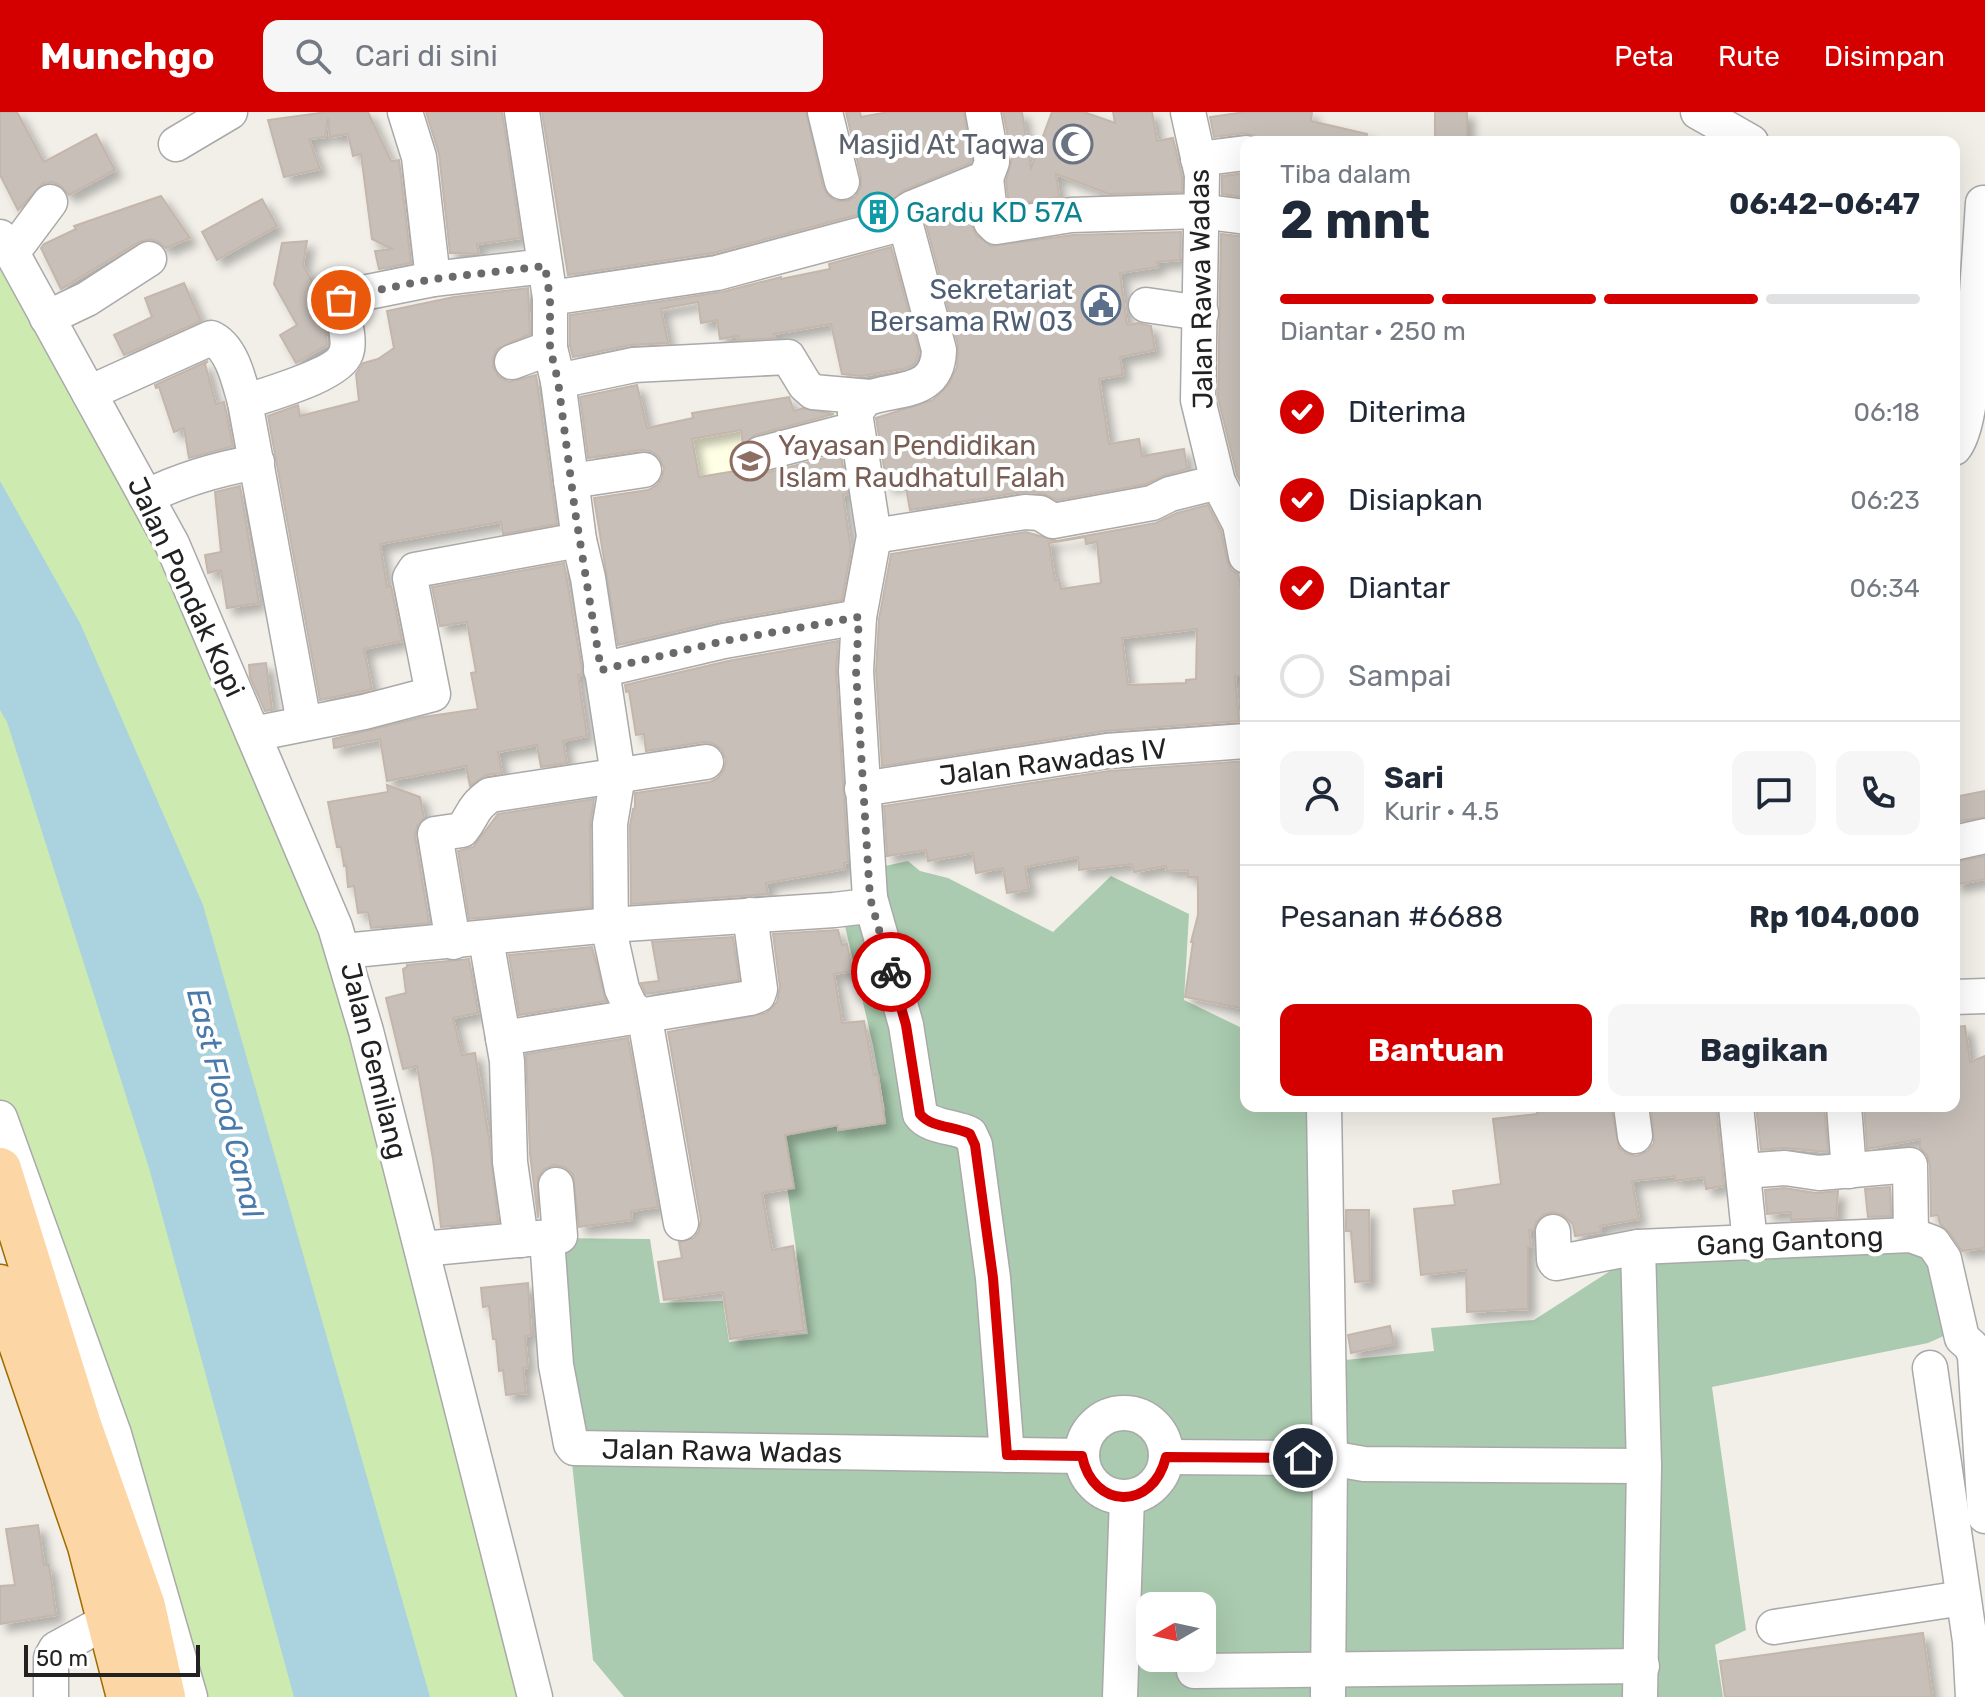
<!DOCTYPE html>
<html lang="id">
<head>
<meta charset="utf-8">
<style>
  :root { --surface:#fff; --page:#f6f6f7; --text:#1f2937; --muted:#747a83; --line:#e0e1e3; --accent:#d40000 }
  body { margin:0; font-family:Rubik,sans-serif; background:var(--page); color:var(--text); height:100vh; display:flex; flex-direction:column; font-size:30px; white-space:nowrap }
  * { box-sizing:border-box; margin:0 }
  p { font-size:26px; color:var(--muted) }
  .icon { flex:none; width:44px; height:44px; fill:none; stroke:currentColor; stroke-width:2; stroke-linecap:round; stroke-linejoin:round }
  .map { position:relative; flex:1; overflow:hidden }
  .sheet { position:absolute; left:1240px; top:24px; width:720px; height:976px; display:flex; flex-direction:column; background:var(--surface); border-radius:16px; box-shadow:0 8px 32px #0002 }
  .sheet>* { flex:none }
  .needle { width:52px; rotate:261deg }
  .buttons { position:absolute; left:1136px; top:1480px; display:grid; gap:16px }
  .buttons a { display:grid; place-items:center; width:80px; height:80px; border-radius:16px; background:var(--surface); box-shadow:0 8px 32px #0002; font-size:40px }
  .scale { position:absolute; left:24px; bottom:20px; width:176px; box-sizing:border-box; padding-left:8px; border:4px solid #222; border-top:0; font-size:22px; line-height:28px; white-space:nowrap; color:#222; -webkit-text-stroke:6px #fff; paint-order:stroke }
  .pin { position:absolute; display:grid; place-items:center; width:68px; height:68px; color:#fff; margin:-34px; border:4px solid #fff; border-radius:50%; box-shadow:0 2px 8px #0007 }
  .courier { position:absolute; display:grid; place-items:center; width:80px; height:80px; margin:-40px; border:6px solid #d40000; border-radius:50%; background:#fff; color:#222; box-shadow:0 2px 10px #0007 }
  .head em { font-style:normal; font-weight:700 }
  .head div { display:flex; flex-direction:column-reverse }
  .head { display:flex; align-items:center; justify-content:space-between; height:136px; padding:0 40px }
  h1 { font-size:52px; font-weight:700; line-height:60px }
  .bar { display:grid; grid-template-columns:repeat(4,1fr); gap:12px 8px; align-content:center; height:96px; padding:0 40px }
  .bar i { height:10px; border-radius:6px; background:var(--line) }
  .bar .selected { background:var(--accent) }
  .bar p { grid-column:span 4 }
  .line { display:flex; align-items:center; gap:20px; padding:0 40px; border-top:2px solid var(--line) }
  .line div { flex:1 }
  .round { display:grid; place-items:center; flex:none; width:84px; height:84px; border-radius:16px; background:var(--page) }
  ol { padding:0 40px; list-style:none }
  li { display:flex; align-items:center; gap:24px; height:88px }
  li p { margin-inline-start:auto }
  li .icon { padding:8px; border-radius:50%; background:var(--accent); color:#fff; stroke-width:4 }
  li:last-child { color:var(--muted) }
  li i { width:44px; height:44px; border:4px solid var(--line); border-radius:50% }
  .button { display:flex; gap:16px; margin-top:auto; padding:16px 40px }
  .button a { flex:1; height:92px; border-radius:16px; background:var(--accent); color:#fff; font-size:32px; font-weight:700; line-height:92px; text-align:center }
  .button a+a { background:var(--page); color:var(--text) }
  header { display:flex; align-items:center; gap:48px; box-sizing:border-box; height:112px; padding:0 40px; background:var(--accent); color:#fff }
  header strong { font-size:38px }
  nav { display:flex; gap:44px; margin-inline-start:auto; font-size:28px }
  .search { width:560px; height:72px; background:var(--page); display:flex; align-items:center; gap:20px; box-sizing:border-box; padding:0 28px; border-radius:16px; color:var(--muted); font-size:30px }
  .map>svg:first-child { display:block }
  .education { fill:#ffffe5 }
  .grass { fill:#cdebb0 }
  .cemetery { fill:#aacbaf; fill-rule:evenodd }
  .water { fill:#aad3df }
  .building { fill:#c7bfb8; stroke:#c4b6ab; stroke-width:2; fill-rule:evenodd; filter:url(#shadow) }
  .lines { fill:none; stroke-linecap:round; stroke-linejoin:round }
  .minor-casing { stroke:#a9a9a9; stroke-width:37 }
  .major-casing { stroke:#a06b00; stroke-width:45 }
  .minor { stroke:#fff; stroke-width:34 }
  .major { stroke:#fcd6a4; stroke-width:42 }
  .done { stroke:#6b6a68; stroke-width:8; stroke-dasharray:0 14.4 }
  .route { stroke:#d40000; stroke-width:10 }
  .labels { text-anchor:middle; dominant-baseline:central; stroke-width:8; stroke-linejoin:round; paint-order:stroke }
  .worship-label { font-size:28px; fill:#5b616d; stroke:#fff; text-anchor:end }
  .culture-label { font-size:28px; fill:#0d838f; stroke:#fff; text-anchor:start }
  .service-label { font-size:28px; fill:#4e5e75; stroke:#fff; text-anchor:end }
  .street-label { font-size:28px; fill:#222; stroke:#fff }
  .education-label { font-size:28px; fill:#785e54; stroke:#fff; text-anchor:start }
  .water-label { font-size:30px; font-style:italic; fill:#4a7aab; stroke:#fff }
</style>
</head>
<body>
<header>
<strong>Munchgo</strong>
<div class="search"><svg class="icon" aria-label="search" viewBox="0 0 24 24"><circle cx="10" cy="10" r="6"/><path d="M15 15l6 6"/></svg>Cari di sini</div>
<nav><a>Peta</a><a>Rute</a><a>Disimpan</a></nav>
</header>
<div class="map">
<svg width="1985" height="1585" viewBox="0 0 1985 1585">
  <defs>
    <filter id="shadow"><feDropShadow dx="7" dy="7" stdDeviation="4" flood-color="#0004"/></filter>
  </defs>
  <rect width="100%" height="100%" fill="#f2efe9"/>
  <polygon class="education" points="834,293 838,310 845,376 668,411 653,323"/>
  <polygon class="grass" points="0,125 47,206 335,815 536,1585 190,1585 0,1006"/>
  <path class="cemetery" d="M908 749 920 759 948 766 1053 820 1111 764 1189 802 1184 888 1246 918V994H1310L1315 1251 1434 1239 1431 1216 1534 1208 1669 1121 1889 1115 1931 1111 1935 1164 1946 1223 1928 1231 1712 1275 1746 1518 1715 1533 1723 1585H624L593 1548 548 1126 650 1127 660 1191 723 1189 729 1230 808 1222 780 1025 885 998 873 933 844 810 876 756ZM1150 1494H1202V1546H1150Z"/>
  <polygon class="water" points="0,369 80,511 203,793 430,1585 294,1585 149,1056 7,610 0,598"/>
  <g class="building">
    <polygon points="0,0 17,0 44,50 96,22 115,58 69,83 61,74 53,70 43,71 18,98 0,63"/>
    <polygon points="327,0 368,0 391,49 399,48 411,151 379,157 375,139 392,137 372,127 361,42 353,44 348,22 330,25 328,6 325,25 309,27 320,57 284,65 268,8"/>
    <polygon points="426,0 502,0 521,126 477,132 479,142 450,141 439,42"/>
    <polygon points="542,0 806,0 823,75 828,84 837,89 847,89 855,85 861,75 861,65 846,0 860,0 861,5 888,0 964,0 971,48 970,51 902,79 887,95 713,141 568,163"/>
    <polygon points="1003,0 1022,0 1031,56 1052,0 1084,0 1115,11 1113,0 1152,0 1157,29 1173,26 1182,65 1182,80 1109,82 1056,62 1059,85 1009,93 1006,69 1012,46"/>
    <polygon points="1245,0 1312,0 1311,9 1367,22 1366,30 1262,30 1254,23 1244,21 1214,25 1210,5"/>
    <rect x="1435" y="0" width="32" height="30"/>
    <polygon points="1246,61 1246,85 1222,82 1222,64"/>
    <polygon points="161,84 190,126 166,136 157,129 149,127 139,130 61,177 41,136 44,132 76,117 74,114"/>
    <polygon points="262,87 277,114 217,148 202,120"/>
    <polygon points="969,94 971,112 976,123 991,134 1073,123 1181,120 1180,148 1157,150 1158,155 1120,161 1127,213 1138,211 1151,214 1155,238 1120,245 1123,263 1099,267 1109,332 1139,327 1142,344 1184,337 1187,357 1165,363 1146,372 1057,388 1042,381 1022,380 910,398 905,370 887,374 876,306 933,288 949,272 957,255 958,233 926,112"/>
    <polygon points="1221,122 1246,125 1246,380 1237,363 1218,286"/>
    <polygon points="307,129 303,153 322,187 322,208 325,214 327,233 296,251 280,223 297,213 274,172 282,131"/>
    <polygon points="891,135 919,239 915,251 907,256 862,264 842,262 831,212 774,222 775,226 739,228 738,224 720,227 717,208 701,211 698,190 661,197 668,231 630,233 573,245 570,234 570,203 722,180 781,165 781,167 830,157 829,152"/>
    <polygon points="184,171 201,209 124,243 114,223 152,205 145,186"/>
    <polygon points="528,176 530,222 497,237 493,246 493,256 499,265 509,270 536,263 557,412 503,422 501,410 380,432 387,475 391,474 402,529 364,537 372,577 320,588 268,304 298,293 300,304 359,289 356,262 363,251 378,247 394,236 387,199 454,185"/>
    <polygon points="208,249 205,252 216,292 224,290 233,334 189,346 184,316 174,320 159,275 156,276 155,273"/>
    <polygon points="637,273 647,316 693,306 692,301 789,285 794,299 803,296 834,302 755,323 743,333 741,318 692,327 699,365 747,357 755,361 765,361 841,342 847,382 843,383 851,438 842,488 720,509 618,533 594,386 648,378 657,373 662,366 664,356 659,345 651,339 641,338 588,346 580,285"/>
    <polygon points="240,374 259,491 227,496 221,458 208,461 205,443 221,440 215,380"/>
    <path d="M1208 393 1221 419 1227 448 1231 458 1238 462 1246 502V564H1235L1239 609 1104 619 882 654 876 559 879 507 891 442 1026 420 1057 429 1156 411 1177 401ZM1085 425 1086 432 1097 430 1101 471 1061 477 1059 467 1055 468 1049 431ZM1197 517 1196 567 1186 568V571L1128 573 1122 526Z"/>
    <polygon points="564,451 582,557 582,562 578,563 587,624 563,629 567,651 541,655 537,633 498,640 502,661 486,663 470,674 466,654 387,669 380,627 334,636 333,627 423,605 478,597 471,561 476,560 467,510 440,514 432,475"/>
    <polygon points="838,529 836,560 848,750 844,751 845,757 766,771 768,782 631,792 630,714 633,697 635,696 635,681 710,670 718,666 724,658 726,648 722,638 712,631 703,630 646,639 644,622 636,623 629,579 626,580 625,573 728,549"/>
    <polygon points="266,551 272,598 265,599 250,565 249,553"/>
    <polygon points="1246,649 1246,897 1185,885 1193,830 1191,830 1198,803 1198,765 1188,765 1188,758 1167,759 1166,754 1134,760 1132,752 1079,758 1078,745 1025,755 1029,778 1007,781 1003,756 976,761 973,741 928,749 926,738 887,744 884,694 1109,659"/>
    <polygon points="387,673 420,685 424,706 417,714 415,725 429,811 371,816 368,800 358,801 354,774 348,775 346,753 344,754 341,735 337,735 328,690 388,680"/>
    <polygon points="1985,679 1985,705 1954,710 1954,685"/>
    <polygon points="594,687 590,712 591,795 469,807 458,739 473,735 498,702"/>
    <polygon points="1985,744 1985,767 1954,773 1954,750"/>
    <polygon points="838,818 842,833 847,832 852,859 834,862 842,911 864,909 874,963 878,963 885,1011 838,1018 838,1013 785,1023 794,1076 762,1081 772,1138 793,1134 804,1219 777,1222 777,1219 730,1227 723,1180 664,1188 658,1150 682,1146 679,1130 694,1126 699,1119 701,1108 668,920 766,901 777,890 780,875 773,822"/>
    <polygon points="733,825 739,868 646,882 641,871 659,869 652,830"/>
    <polygon points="592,835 606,889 519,903 509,843"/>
    <polygon points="469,847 478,901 453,906 462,943 475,941 489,1026 498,1110 441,1115 433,1047 417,954 403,957 386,886 406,881 403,857 407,855 407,853"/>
    <polygon points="1965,914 1970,950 1985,944 1985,1136 1962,1139 1949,1120 1940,1112 1938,1103 1931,1104 1930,1053 1927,1043 1920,1036 1920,1027 1867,1037 1864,996 1879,994 1880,999 1914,994 1954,994 1954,915"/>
    <polygon points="628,926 658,1095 631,1099 632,1108 579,1115 573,1062 564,1055 554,1053 544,1057 538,1065 538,1106 530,1042 526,942"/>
    <polygon points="1536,994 1611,994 1619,1036 1627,1042 1637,1044 1648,1039 1654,1031 1651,994 1716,994 1724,1074 1706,1077 1704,1065 1675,1069 1675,1064 1632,1069 1639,1107 1600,1114 1601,1120 1575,1124 1573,1112 1563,1103 1553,1100 1543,1103 1536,1110 1534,1118 1529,1118 1531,1135 1528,1135 1528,1197 1467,1200 1466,1158 1421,1163 1414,1097 1455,1093 1453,1079 1501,1072 1493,1007 1537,1002"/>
    <polygon points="1756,994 1756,997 1775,994 1824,994 1828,1040 1784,1036 1761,1038"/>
    <polygon points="1890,1075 1891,1104 1868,1105 1865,1077"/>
    <polygon points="1784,1076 1816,1081 1838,1079 1836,1106 1791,1108 1791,1100 1767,1102 1765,1078"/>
    <polygon points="1346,1098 1369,1098 1370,1169 1355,1170 1351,1119 1346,1119"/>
    <polygon points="528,1171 531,1223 525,1224 528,1255 523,1256 526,1281 506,1283 503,1258 499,1259 496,1227 493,1227 489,1194 483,1195 481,1176"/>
    <polygon points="1390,1214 1394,1232 1351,1241 1348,1223"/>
    <polygon points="38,1413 44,1453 49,1453 56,1503 0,1512 0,1474 15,1473 6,1417"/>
    <polygon points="1923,1521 1932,1585 1725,1585 1720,1549"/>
  </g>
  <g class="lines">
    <g class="minor-casing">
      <g id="minor">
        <polyline points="405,0 419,45 433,167"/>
        <polyline points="522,0 550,186 550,236 558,269 579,428 588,466 618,663 610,712 611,827 622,877 630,894 645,907 681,1111"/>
        <polyline points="825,0 842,70"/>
        <polyline points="1188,0 1202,63 1198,288 1218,370 1240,412 1246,444"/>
        <polyline points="1698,0 1751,30"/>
        <polyline points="176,32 230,0"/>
        <polyline points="1198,47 1246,41"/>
        <polyline points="986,66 991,110 996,115 1071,103 1200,99 1246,105"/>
        <polyline points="0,125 12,141 172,432 335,815 366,919 535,1585"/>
        <polyline points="12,141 50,90"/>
        <polyline points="550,186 717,161 904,111"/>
        <polyline points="1146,193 1201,201"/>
        <polyline points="1954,197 1976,196 1983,91"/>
        <polyline points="47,206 87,187 149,147"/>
        <polyline points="512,250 550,236"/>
        <polyline points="558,269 634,253 788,245 805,273 813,280 870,285"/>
        <path d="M89 281 211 226C232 235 239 269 245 290"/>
        <path d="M1954 336C1973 315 1974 227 1976 196"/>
        <polyline points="760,342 856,317"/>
        <polyline points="571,369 644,358"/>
        <path d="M146 385C182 367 217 357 257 350"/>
        <polyline points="874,424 1025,400 1040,401 1053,409 1152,391 1170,382 1218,370"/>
        <polyline points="601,558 724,529 859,505"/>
        <path d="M304 611 245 290C267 282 339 263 346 241 351 228 343 205 341 191L343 185 433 167 545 154"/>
        <polyline points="253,622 364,600 433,582 410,466 415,458 579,428"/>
        <polyline points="862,677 1107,639 1246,629"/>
        <polyline points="1954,731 1985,724"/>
        <path d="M870 786 906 913 920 1002C930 1016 955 1014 970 1022L975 1033 993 1166 1007 1343"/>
        <polyline points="486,827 507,949 510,1050 521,1128"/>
        <path d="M453 830 435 722 462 718C475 701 471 697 490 683L706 650"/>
        <path d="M344 839 610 813 834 798 859 795 870 786 856 559 859 505 874 424 855 301 865 287C898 275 938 283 939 238L904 106 907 99 912 96 986 66 992 50 983 0"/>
        <polyline points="1954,885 1985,884"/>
        <polyline points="503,926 750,886 758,883 760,877 750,803"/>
        <polyline points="1324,994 1330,1346 1328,1585"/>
        <polyline points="1631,994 1635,1024"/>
        <polyline points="1736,994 1750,1131"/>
        <polyline points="1844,994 1849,1059"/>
        <polyline points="0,1006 114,1322 190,1585"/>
        <polyline points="1743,1059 1785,1056 1819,1061 1910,1053 1911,1123"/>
        <polyline points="1553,1120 1554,1148 1556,1151 1638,1135 1911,1123 1933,1131 1944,1147 1962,1226 1971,1234 1975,1244 1985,1404"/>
        <polyline points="547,1126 556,1253 571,1332 574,1336 1082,1344"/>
        <polyline points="1638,1135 1644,1354 1640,1585"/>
        <polyline points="422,1137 560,1124 556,1073"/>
        <polyline points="1930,1256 1970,1529 1973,1585"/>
        <circle cx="1124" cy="1343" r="42"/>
        <polyline points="1166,1345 1330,1346 1364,1352 1644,1354"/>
        <polyline points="1774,1515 1963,1486"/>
        <polyline points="1194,1559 1642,1554"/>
        <polyline points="51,1585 51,1546 56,1537 109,1508"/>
        <polyline points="1120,1585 1127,1386"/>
      </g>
    </g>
    <g class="major-casing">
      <g id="major">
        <polyline points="0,1057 80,1313 144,1494 164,1585"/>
        <polyline points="0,1174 89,1434 128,1585"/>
      </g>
    </g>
    <use href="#minor" class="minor"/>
    <use href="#major" class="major"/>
  </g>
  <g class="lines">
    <polyline class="done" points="341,188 343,185 433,167 545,154 550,186 550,236 558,269 575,399 601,558 724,529 859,505 856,559 870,786 891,860"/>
    <path class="route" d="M891 860 906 913 920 1002C931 1016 955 1014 970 1022L975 1033 993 1166 1007 1343 1082 1344C1093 1398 1153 1399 1166 1345L1303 1346"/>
  </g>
  <defs>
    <g id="mosque-ring" transform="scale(2)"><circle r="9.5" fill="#fff" stroke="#6b7280" stroke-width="1.5"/><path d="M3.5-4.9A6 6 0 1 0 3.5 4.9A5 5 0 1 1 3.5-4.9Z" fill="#6b7280"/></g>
    <g id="building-ring" transform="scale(2)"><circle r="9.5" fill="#fff" stroke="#0f9aa8" stroke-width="1.5"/><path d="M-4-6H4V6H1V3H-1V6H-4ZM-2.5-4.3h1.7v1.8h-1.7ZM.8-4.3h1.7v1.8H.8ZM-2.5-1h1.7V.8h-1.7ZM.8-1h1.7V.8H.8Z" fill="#0f9aa8"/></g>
    <g id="civic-ring" transform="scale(2)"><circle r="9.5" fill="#fff" stroke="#5c6f8a" stroke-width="1.5"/><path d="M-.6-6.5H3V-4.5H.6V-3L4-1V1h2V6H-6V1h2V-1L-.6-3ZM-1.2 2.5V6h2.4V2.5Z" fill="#5c6f8a"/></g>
    <g id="school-ring" transform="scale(2)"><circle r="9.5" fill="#fff" stroke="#8d6e63" stroke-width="1.5"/><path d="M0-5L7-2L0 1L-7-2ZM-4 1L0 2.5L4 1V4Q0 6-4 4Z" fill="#8d6e63"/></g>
  </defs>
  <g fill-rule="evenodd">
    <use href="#mosque-ring" x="1073" y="32"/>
    <use href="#building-ring" x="878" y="100"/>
    <use href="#civic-ring" x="1101" y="193"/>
    <use href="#school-ring" x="750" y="349"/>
  </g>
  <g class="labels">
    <g class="worship-label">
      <text x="1045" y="32">Masjid At Taqwa</text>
    </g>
    <g class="culture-label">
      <text x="906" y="100">Gardu KD 57A</text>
    </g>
    <g class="service-label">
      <text x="1073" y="177">Sekretariat<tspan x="1073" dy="32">Bersama RW 03</tspan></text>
    </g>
    <g class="street-label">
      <text transform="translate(1201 177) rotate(-91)">Jalan Rawa Wadas</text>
      <text transform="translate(186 475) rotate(65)">Jalan Pondak Kopi</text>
      <text transform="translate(1053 650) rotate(-7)">Jalan Rawadas IV</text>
      <text transform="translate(374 949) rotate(76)">Jalan Gemilang</text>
      <text transform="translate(1790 1129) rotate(-3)">Gang Gantong</text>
      <text transform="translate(722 1339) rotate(1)">Jalan Rawa Wadas</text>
    </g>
    <g class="education-label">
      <text x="778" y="333">Yayasan Pendidikan<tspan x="778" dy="32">Islam Raudhatul Falah</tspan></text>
    </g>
    <g class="water-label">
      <text transform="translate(225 991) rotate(76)">East Flood Canal</text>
    </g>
  </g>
</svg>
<div class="buttons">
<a><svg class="needle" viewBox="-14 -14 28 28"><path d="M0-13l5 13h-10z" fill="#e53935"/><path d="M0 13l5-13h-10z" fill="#747a83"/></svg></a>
</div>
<div class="scale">50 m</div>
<div class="pin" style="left:341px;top:188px;background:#ea580c"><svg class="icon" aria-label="bag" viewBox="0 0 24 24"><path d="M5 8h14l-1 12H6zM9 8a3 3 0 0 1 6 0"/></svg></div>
<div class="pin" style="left:1303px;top:1346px;background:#1f2937"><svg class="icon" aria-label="home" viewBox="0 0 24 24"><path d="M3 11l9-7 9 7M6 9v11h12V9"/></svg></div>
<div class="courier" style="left:891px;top:860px"><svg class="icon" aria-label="bike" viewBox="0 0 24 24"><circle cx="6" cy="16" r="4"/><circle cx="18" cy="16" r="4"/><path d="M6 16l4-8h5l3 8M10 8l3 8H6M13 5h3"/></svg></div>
<section class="sheet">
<div class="head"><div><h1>2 mnt</h1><p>Tiba dalam</p></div><em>06:42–06:47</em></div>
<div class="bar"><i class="selected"></i><i class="selected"></i><i class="selected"></i><i></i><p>Diantar · 250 m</p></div>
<ol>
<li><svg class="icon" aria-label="check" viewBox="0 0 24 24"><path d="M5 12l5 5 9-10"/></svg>Diterima<p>06:18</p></li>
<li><svg class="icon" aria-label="check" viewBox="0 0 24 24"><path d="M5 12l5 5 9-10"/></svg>Disiapkan<p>06:23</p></li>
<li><svg class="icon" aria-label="check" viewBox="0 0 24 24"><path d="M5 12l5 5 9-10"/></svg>Diantar<p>06:34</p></li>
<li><i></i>Sampai</li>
</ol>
<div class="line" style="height:144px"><a class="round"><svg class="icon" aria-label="person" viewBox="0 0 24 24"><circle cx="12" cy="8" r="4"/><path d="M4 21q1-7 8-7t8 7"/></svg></a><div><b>Sari</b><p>Kurir · 4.5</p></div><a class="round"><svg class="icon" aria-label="chat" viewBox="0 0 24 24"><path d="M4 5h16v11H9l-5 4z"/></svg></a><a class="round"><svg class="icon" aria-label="phone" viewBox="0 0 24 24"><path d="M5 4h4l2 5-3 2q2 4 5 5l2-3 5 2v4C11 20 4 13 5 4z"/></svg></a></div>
<div class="line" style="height:104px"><div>Pesanan #6688</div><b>Rp 104,000</b></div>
<div class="button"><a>Bantuan</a><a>Bagikan</a></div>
</section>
</div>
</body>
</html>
